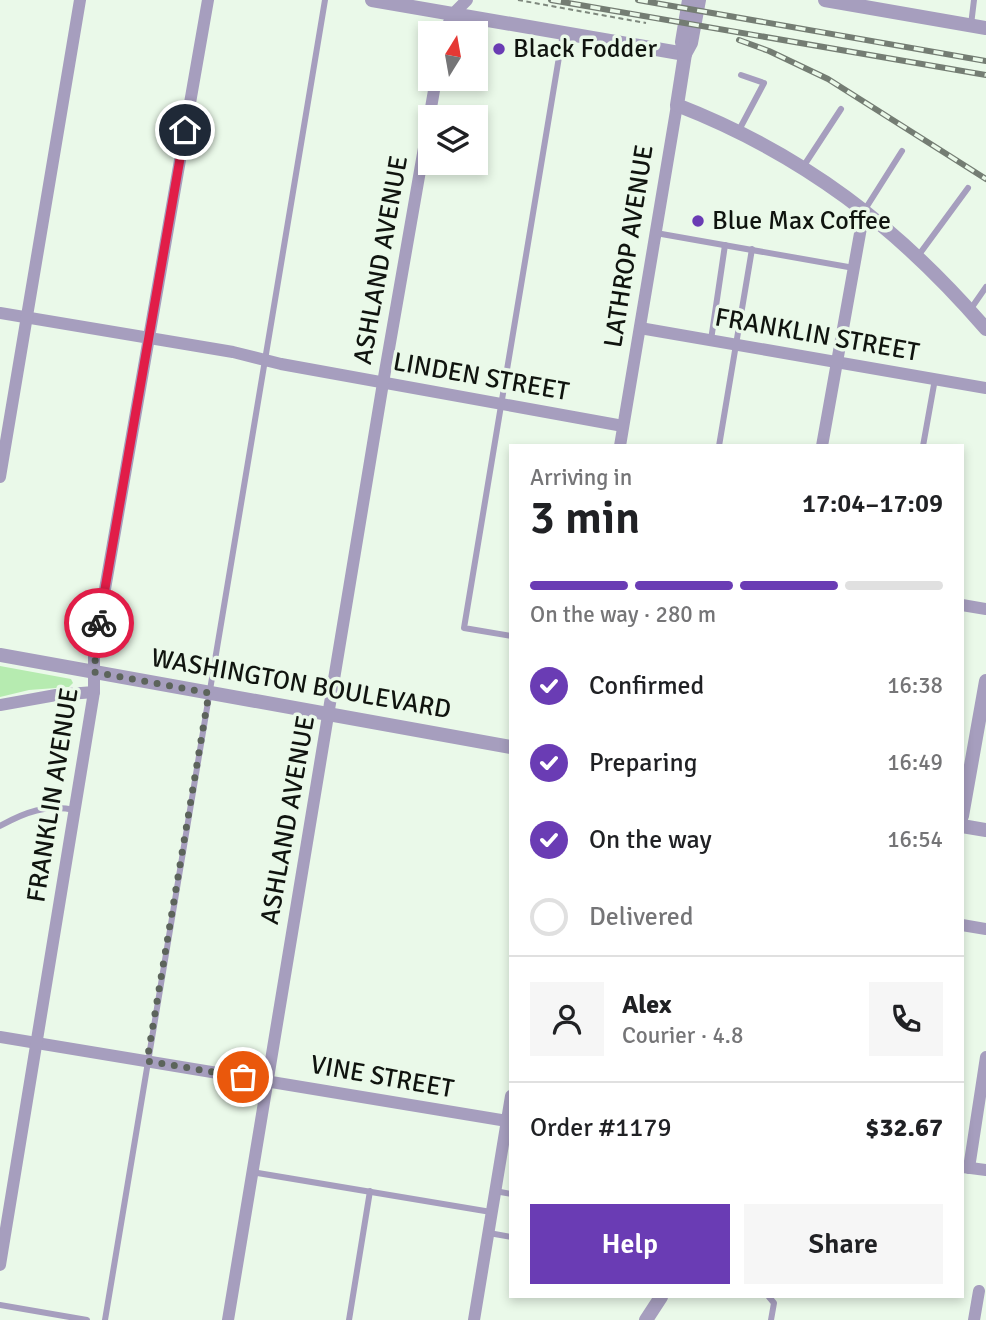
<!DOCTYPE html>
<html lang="en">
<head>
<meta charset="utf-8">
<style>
  :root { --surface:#fff; --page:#f6f6f6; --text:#202124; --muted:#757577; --line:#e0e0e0; --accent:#6a3cb4 }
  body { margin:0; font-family:Signika,sans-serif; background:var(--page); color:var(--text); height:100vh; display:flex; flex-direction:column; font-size:26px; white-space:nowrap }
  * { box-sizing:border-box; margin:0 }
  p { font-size:23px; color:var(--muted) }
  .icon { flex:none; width:38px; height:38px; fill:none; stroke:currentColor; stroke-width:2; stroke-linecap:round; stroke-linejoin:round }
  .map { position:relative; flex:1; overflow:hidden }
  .drawer { position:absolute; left:509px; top:444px; width:455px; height:854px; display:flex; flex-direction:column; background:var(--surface); border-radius:0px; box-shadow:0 4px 10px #0003 }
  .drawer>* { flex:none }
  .needle { width:46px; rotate:11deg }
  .buttons { position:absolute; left:418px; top:21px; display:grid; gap:14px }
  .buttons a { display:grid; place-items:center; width:70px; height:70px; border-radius:0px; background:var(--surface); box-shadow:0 4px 10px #0003; font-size:35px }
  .pin { position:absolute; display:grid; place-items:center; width:60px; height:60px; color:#fff; margin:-30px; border:4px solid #fff; border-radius:50%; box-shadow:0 2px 7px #0007 }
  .courier { position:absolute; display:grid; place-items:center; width:70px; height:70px; margin:-35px; border:5px solid #e11d48; border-radius:50%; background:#fff; color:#222; box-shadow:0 2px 9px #0007 }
  .overview em { font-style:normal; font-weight:600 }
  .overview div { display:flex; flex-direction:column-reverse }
  .overview { display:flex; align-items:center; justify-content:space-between; height:119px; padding:0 21px }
  h1 { font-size:46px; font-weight:600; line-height:52px }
  .bar { display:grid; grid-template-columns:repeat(4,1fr); gap:10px 7px; align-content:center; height:84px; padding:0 21px }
  .bar i { height:9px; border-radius:5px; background:var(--line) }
  .bar .on { background:var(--accent) }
  .bar p { grid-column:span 4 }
  .line { display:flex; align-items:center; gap:18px; padding:0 21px; border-top:2px solid var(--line) }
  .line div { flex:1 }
  .round { display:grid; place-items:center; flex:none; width:74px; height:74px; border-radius:0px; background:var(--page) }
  ol { padding:0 21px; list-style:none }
  li { display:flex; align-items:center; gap:21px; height:77px }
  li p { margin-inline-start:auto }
  li .icon { padding:7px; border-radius:50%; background:var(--accent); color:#fff; stroke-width:4 }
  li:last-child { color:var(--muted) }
  li i { width:38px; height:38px; border:4px solid var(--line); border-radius:50% }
  .cta { display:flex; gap:14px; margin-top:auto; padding:14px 21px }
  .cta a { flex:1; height:80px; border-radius:0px; background:var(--accent); color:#fff; font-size:28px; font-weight:600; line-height:80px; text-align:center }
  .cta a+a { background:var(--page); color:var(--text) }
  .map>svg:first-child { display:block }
  .green { fill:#b6ebb0 }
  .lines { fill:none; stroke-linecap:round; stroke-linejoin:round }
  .path { stroke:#7e887d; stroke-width:2; stroke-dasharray:5 3.5; stroke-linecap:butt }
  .service { stroke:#a69ebe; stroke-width:6 }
  .minor { stroke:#a69ebe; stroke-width:12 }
  .tertiary { stroke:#a69ebe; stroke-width:14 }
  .rail-casing { stroke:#747d73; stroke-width:6 }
  .rail { stroke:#eaf9e9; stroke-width:3.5; stroke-dasharray:10; stroke-linecap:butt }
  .done { stroke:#5c645b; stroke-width:7; stroke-dasharray:0 12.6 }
  .route { stroke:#e11d48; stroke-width:9 }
  .poi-dot { fill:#6a3cb4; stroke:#eaf9e9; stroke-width:2.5 }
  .labels { text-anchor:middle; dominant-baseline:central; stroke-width:7; stroke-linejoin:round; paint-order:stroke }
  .poi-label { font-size:26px; fill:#10140f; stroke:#eaf9e9; text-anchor:start }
  .street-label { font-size:26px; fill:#10140f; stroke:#eaf9e9 }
</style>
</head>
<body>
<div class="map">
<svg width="986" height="1320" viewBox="0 0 986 1320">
  <rect width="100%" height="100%" fill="#eaf9e9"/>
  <polygon class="green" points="0,666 71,679 73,683 69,687 29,690 0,697"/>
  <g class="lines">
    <polyline class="path" points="518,0 646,23"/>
    <g class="service">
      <polyline points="971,25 974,0"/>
      <polyline points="738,132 764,83 741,75"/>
      <polyline points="803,167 841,109"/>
      <polyline points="864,211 902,151"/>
      <polyline points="656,233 854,268"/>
      <polyline points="918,256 968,188"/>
      <polyline points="970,310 986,287"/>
      <polyline points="711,340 725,245"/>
      <polyline points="719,446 752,249"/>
      <polyline points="923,446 935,379"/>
      <polyline points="511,636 464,628 563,33"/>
      <path d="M0 826C25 812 47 804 75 810"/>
      <polyline points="252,1172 491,1212"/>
      <polyline points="495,1191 511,1194"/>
      <polyline points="489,1233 511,1237"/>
      <polyline points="769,1297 774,1303 771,1320"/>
      <polyline points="0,1305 87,1320"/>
      <polyline points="105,1320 325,0"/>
      <polyline points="349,1320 370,1191"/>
    </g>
    <g class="minor">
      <polyline points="444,33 453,14 467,0"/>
      <polyline points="0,313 233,352 281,364 623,426"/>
      <polyline points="640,328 986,388"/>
      <polyline points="620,446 677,105"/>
      <polyline points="822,446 864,211"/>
      <polyline points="0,477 80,0"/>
      <polyline points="962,605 986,609"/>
      <polyline points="0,705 56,695 94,692"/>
      <polyline points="962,925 986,929"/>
      <polyline points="0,1037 507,1121"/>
      <polyline points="963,1167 986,1170"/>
      <polyline points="969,1168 986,1057"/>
      <polyline points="0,1265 94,692 94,652 208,0"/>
      <polyline points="228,1320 383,383 436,79"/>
      <polyline points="474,1320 511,1096"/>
      <polyline points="974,1320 979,1291"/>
    </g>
    <g class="tertiary">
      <polyline points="372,0 685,54"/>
      <path d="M699 0 691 43 685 54 677 105C803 154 898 227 986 329"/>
      <polyline points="825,0 986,28"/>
      <polyline points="685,54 682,42 689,0"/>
      <polyline points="0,655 511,747"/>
      <polyline points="962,816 986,681"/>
      <polyline points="962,826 986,830"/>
      <polyline points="646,1320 661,1297"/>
    </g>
    <g class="rail-casing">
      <g id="rail">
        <polyline points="551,0 986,75"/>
        <polyline points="638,0 986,61"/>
        <polyline points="739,40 769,51 828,79 986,179"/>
      </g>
    </g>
    <use href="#rail" class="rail"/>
  </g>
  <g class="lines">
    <polyline class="done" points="99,623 94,672 209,693 147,1061 243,1077"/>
    <polyline class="route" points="99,623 185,130"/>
  </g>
  <g class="poi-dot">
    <circle cx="499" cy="49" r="7"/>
    <circle cx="698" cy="221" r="7"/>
  </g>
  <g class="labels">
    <g class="poi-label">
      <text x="513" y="49">Black Fodder</text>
      <text x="712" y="221">Blue Max Coffee</text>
    </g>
    <g class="street-label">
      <text transform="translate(629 246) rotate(-81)">LATHROP AVENUE</text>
      <text transform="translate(381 260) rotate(-80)">ASHLAND AVENUE</text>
      <text transform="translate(817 335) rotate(10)">FRANKLIN STREET</text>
      <text transform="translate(481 377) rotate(10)">LINDEN STREET</text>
      <text transform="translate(301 684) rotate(10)">WASHINGTON BOULEVARD</text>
      <text transform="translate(53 795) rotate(-81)">FRANKLIN AVENUE</text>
      <text transform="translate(288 820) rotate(-80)">ASHLAND AVENUE</text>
      <text transform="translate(382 1077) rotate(10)">VINE STREET</text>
    </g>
  </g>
</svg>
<div class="buttons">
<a><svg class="needle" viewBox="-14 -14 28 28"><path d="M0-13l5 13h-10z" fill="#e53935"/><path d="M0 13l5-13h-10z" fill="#757577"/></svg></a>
<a><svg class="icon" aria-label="layers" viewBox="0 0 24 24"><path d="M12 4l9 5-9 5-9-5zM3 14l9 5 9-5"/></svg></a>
</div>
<div class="pin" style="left:243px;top:1077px;background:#ea580c"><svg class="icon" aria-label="bag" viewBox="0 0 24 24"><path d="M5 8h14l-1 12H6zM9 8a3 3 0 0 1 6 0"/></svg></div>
<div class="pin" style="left:185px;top:130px;background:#1f2937"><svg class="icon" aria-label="home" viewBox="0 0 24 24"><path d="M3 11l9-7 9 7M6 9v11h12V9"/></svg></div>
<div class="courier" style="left:99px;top:623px"><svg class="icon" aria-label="bike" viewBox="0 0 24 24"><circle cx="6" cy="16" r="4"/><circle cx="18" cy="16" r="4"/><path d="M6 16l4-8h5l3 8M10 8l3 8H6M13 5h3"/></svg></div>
<section class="drawer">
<div class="overview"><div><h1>3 min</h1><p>Arriving in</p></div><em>17:04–17:09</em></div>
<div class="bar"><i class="on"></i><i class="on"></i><i class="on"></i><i></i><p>On the way · 280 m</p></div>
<ol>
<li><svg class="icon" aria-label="check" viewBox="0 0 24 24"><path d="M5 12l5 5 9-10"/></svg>Confirmed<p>16:38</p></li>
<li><svg class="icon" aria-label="check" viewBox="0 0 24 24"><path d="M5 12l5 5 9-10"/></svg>Preparing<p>16:49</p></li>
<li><svg class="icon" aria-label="check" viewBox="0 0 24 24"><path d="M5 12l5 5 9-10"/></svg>On the way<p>16:54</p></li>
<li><i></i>Delivered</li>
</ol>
<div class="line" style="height:126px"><a class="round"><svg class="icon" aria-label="person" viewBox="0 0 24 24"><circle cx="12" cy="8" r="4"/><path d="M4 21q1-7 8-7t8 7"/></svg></a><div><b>Alex</b><p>Courier · 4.8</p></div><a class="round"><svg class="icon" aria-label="phone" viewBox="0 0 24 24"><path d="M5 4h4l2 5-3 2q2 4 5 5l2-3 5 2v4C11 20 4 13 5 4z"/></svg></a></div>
<div class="line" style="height:91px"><div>Order #1179</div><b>$32.67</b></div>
<div class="cta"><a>Help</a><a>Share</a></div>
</section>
</div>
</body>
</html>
